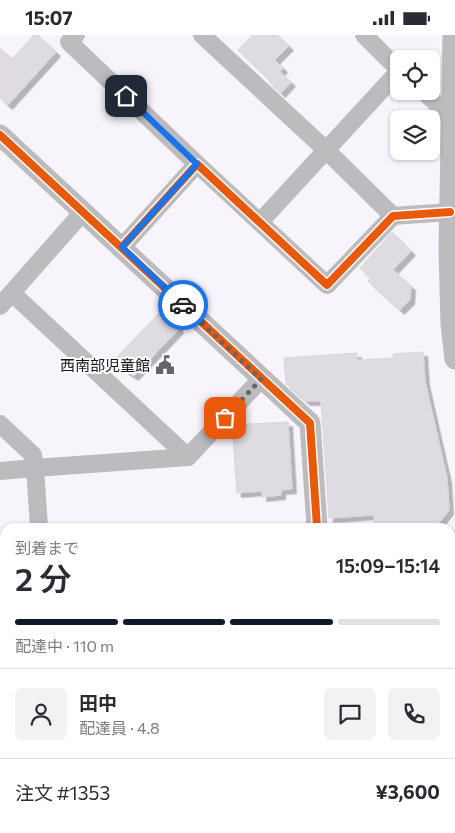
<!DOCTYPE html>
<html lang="ja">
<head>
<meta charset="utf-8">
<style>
  :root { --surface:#fff; --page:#f2f2f3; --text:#2b2b33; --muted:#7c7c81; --line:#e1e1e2; --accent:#111827 }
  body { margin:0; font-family:Commissioner,"Noto Sans JP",sans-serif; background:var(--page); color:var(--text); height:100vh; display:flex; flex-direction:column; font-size:19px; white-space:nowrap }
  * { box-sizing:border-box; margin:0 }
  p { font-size:16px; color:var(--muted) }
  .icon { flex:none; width:28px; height:28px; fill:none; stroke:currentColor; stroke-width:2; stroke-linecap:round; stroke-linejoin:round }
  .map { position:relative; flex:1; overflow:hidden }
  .details { position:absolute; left:0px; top:488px; width:455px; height:311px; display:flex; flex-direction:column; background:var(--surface); border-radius:15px 15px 0 0; box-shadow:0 1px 4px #0004 }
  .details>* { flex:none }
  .tools { position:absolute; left:390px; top:15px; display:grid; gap:10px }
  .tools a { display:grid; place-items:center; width:50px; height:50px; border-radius:8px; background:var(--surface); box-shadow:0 1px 4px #0004; font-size:25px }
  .pin { position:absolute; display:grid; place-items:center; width:42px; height:42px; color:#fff; margin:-21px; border-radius:10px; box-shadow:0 2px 8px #0006 }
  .courier { position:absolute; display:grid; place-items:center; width:50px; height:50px; margin:-25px; border:4px solid #1a73e8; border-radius:50%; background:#fff; color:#222; box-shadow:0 1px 6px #0007 }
  .summary em { font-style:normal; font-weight:600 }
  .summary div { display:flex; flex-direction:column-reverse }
  .summary { display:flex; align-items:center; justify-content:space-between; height:85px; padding:0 15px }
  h1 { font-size:32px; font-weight:600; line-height:38px }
  .bar { display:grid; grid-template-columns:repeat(4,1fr); gap:8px 5px; align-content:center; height:60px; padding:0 15px }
  .bar i { height:6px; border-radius:4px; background:var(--line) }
  .bar .active { background:var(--accent) }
  .bar p { grid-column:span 4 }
  .line { display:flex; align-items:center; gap:12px; padding:0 15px; border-top:1px solid var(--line) }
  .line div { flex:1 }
  .round { display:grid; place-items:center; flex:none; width:52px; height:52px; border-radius:8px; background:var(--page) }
  .status { display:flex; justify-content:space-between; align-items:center; height:35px; padding:0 25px; background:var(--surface); direction:ltr }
  .status svg { height:14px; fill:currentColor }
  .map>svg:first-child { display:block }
  .green { fill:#f1e6fb }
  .building { fill:#dedbe1; stroke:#d9d6dc; filter:url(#shadow) }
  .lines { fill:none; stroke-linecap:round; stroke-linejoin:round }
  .minor { stroke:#bcbbbe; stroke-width:18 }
  .tertiary { stroke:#bcbbbe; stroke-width:21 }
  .cycleway-casing { stroke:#fff; stroke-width:11 }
  .cycleway { stroke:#e8590c; stroke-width:8 }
  .done { stroke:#666369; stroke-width:5; stroke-dasharray:0 9 }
  .route { stroke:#1a73e8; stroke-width:6 }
  .labels { text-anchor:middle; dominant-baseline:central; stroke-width:4; stroke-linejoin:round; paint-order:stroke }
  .poi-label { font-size:15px; fill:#17151a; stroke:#fff; text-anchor:end }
</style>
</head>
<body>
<div class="status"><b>15:07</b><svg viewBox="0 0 49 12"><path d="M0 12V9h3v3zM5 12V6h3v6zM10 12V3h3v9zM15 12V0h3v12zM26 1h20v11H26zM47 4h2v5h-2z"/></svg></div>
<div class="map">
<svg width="455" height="798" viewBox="0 0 455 798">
  <defs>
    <filter id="shadow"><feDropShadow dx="4.5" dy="4.5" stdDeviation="0" flood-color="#0004"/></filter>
  </defs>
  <rect width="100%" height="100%" fill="#f8f4fc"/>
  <polygon class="green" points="455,769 455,798 428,798 432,794 450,794 450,775"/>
  <g class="building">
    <polygon points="34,0 38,0 56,17 8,70 0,63 0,13 12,24"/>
    <polygon points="253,0 277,0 289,11 275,25 283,33 280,37 291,47 281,58 269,47 270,45 238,15"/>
    <polygon points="392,197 411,216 393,235 411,251 410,265 400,275 368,246 371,243 360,233"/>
    <polygon points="164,273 177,289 179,294 134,341 129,338 123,334 116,323"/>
    <polygon points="423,317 425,346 447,443 449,475 436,492 375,492 374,480 329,483 321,366 306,366 286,349 284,323 357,318 357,325 393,323 393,319"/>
    <polygon points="288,387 292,454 281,455 281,460 262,462 262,456 237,458 232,390"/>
  </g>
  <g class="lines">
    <g class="minor">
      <polyline points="76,0 69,7 197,129"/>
      <polyline points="202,0 326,115 393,181"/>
      <polyline points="364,0 399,35"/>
      <polyline points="423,56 451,82"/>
      <polyline points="260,187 399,36"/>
      <polyline points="122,212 197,129 327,250 393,181 450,177"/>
      <polyline points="12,258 188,422"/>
      <polyline points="0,271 83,177"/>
      <polyline points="0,389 33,420 35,433 0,436"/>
      <polyline points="39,492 35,433 188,422 261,344"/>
      <polyline points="0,698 5,699"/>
      <polyline points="450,722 454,718"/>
      <polyline points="271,794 276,798"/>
      <polyline points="381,798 385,794"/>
    </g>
    <g class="tertiary">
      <polyline points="453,0 449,215 451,289 455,324"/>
      <polyline points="0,100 310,388 317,492"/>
      <polyline points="450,529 455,528"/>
      <polyline points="450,552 455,552"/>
      <polyline points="0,561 5,561"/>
      <polyline points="0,585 5,585"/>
    </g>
    <g class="cycleway-casing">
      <g id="cycleway">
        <polyline points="0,100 310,388 317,492"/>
        <polyline points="122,212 197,129 327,250 393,181 450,177"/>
      </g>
    </g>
    <use href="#cycleway" class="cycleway"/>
  </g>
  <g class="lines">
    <polyline class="done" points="183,270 261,344 225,383"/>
    <polyline class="route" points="126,61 197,129 122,212 183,270"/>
  </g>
  <defs>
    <g id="civic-bare" transform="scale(1.5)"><path d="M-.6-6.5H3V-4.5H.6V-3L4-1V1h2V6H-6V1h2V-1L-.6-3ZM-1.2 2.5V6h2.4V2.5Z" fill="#666369" stroke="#fff" stroke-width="2.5" paint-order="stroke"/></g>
  </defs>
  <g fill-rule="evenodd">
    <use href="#civic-bare" x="165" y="330"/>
  </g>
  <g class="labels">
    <g class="poi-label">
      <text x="150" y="330">西南部児童館</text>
    </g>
  </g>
</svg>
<div class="tools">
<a><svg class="icon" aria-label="locate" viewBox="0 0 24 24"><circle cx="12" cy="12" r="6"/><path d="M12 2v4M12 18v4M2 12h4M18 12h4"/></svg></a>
<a><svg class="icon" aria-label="layers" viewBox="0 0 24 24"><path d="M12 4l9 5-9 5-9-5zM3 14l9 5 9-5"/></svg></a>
</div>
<div class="pin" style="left:225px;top:383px;background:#ea580c"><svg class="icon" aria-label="bag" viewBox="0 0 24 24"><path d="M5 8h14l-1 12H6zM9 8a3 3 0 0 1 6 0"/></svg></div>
<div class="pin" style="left:126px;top:61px;background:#1f2937"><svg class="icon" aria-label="home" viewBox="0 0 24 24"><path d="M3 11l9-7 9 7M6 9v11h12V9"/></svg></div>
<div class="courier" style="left:183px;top:270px"><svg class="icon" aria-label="car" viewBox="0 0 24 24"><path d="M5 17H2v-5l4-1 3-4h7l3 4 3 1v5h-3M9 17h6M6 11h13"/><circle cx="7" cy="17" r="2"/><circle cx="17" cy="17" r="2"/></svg></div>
<section class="details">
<div class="summary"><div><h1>2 分</h1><p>到着まで</p></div><em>15:09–15:14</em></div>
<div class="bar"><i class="active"></i><i class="active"></i><i class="active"></i><i></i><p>配達中 · 110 m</p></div>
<div class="line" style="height:90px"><a class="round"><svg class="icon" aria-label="person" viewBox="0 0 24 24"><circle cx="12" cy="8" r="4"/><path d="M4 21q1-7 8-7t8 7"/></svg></a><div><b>田中</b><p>配達員 · 4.8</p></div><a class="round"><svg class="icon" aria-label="chat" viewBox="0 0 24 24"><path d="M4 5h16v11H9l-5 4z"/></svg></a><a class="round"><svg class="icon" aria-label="phone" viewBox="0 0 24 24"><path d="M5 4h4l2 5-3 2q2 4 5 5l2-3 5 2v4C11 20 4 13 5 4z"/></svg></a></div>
<div class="line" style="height:65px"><div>注文 #1353</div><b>¥3,600</b></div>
</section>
</div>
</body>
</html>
